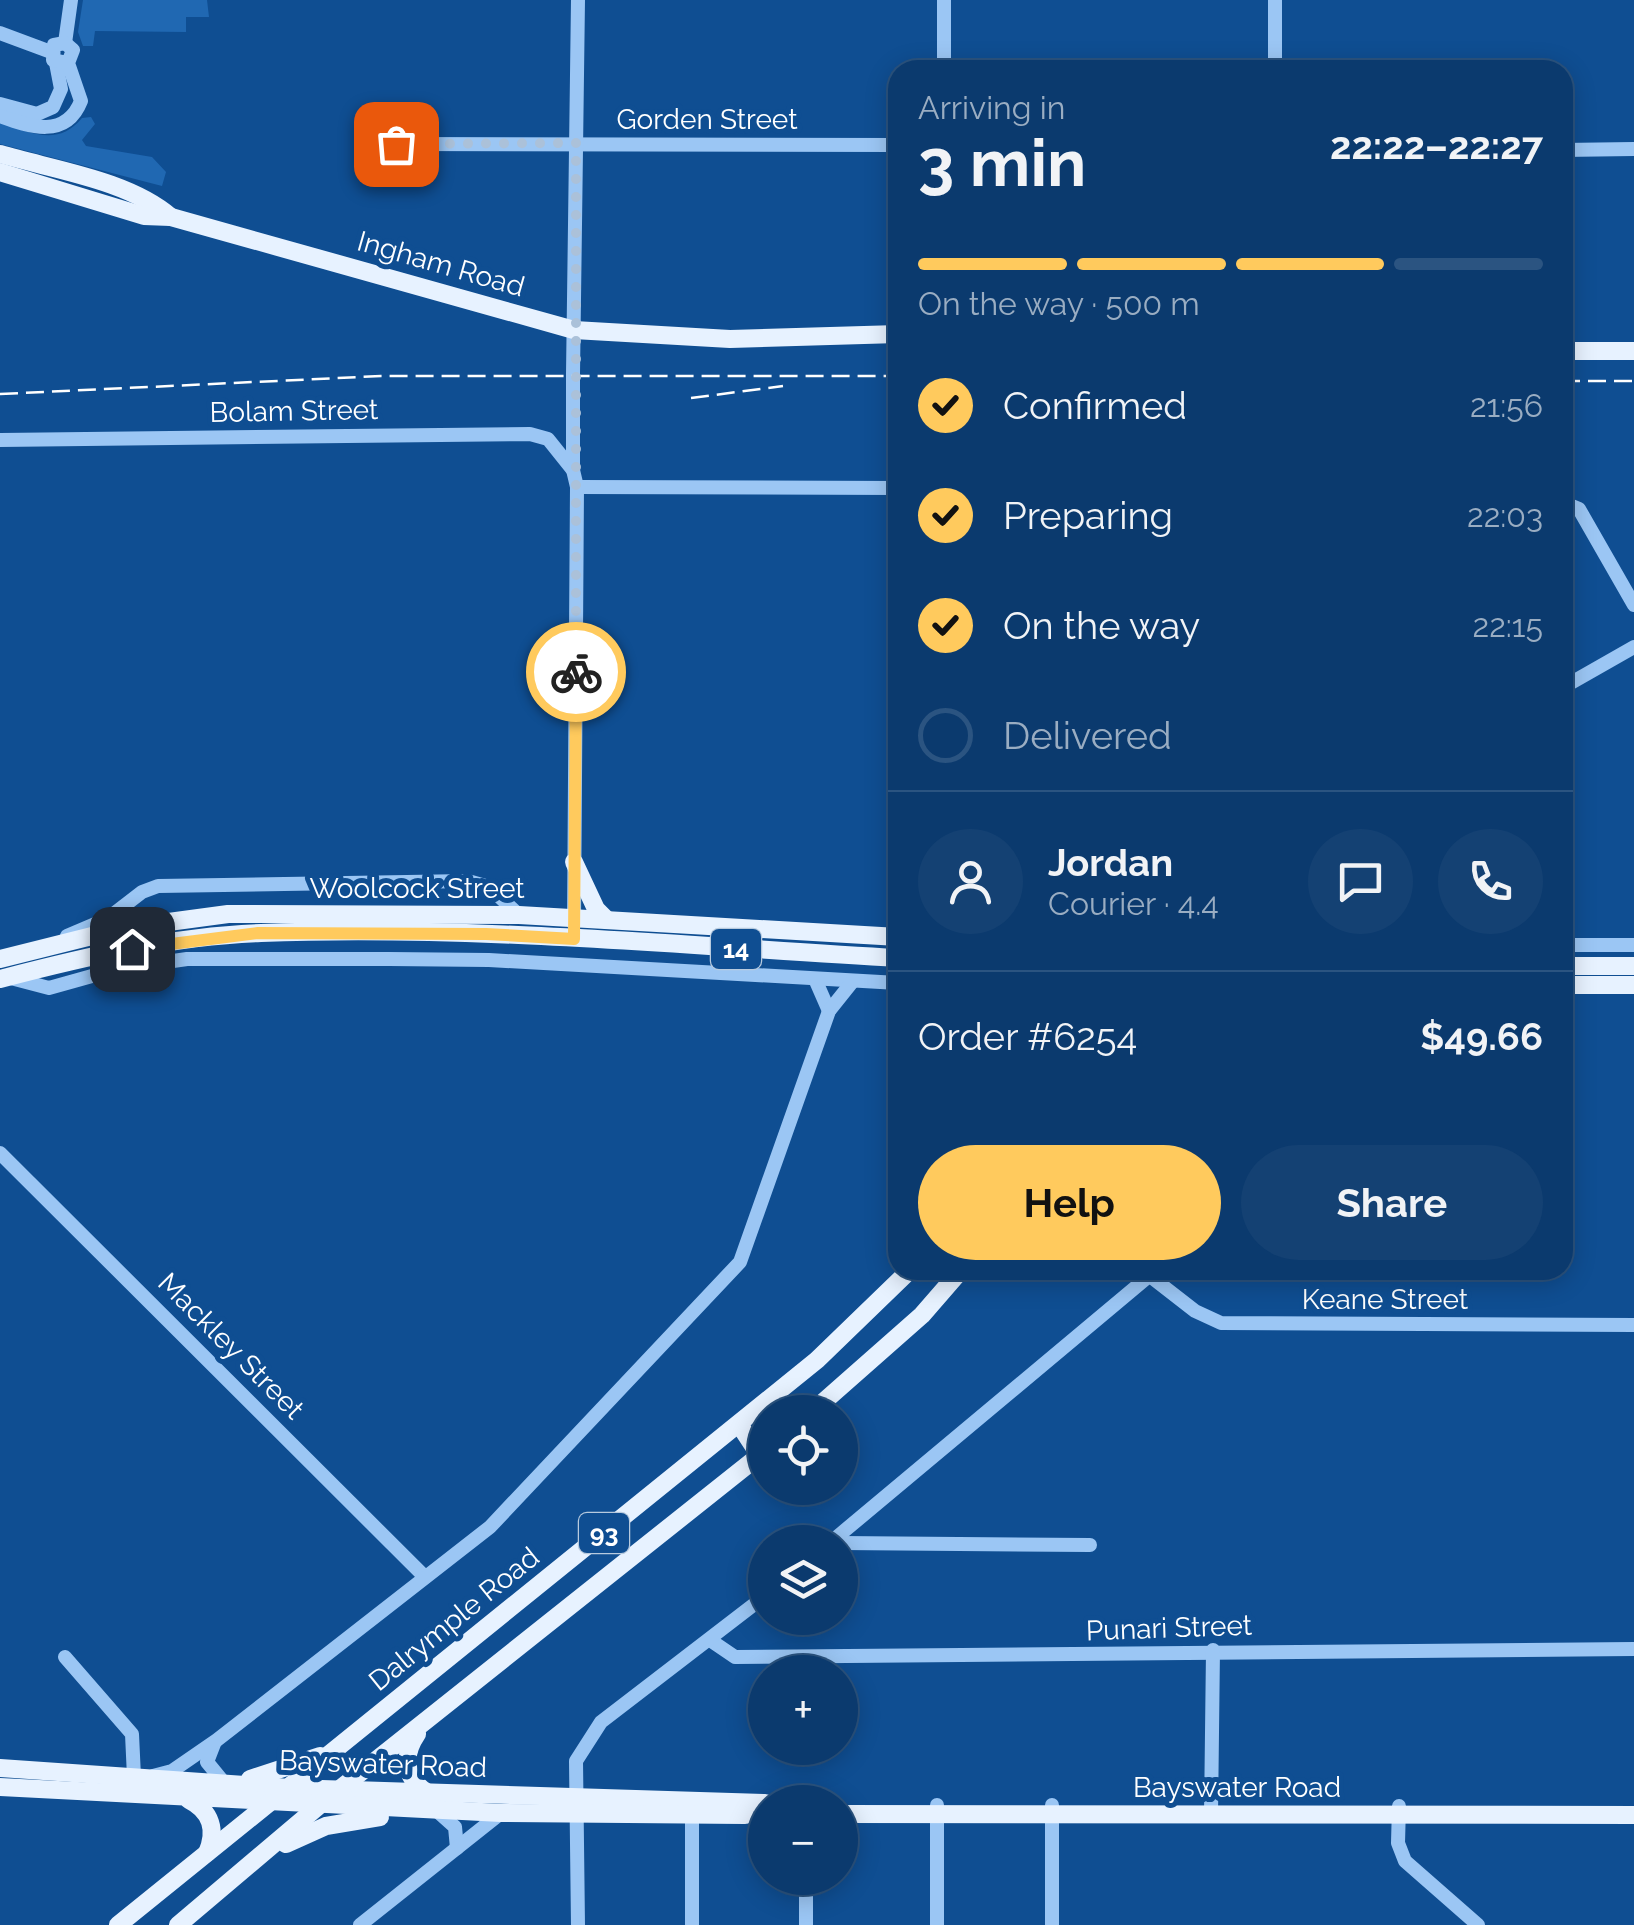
<!DOCTYPE html>
<html lang="en">
<head>
<meta charset="utf-8">
<style>
  :root { --surface:#0b3a6e; --page:#144173; --text:#f1f3f6; --muted:#9aadc2; --line:#2b5481; --accent:#ffca5d }
  body { margin:0; font-family:Raleway,sans-serif; background:var(--page); color:var(--text); height:100vh; display:flex; flex-direction:column; font-size:38px; white-space:nowrap }
  * { box-sizing:border-box; margin:0 }
  p { font-size:32px; color:var(--muted) }
  .icon { flex:none; width:55px; height:55px; fill:none; stroke:currentColor; stroke-width:2; stroke-linecap:round; stroke-linejoin:round }
  .map { position:relative; flex:1; overflow:hidden }
  .panel { position:absolute; left:888px; top:60px; width:685px; height:1220px; display:flex; flex-direction:column; background:var(--surface); border-radius:30px; box-shadow:0 5px 25px #0003,0 0 0 2px var(--line) }
  .panel>* { flex:none }
  .buttons { position:absolute; left:748px; top:1395px; display:grid; gap:20px }
  .buttons a { display:grid; place-items:center; width:110px; height:110px; border-radius:50%; background:var(--surface); box-shadow:0 5px 25px #0003,0 0 0 2px var(--line); font-size:50px }
  .pin { position:absolute; display:grid; place-items:center; width:85px; height:85px; color:#fff; margin:-42px; border-radius:20px; box-shadow:0 5px 15px #0006 }
  .courier { position:absolute; display:grid; place-items:center; width:100px; height:100px; margin:-50px; border:8px solid #ffca5d; border-radius:50%; background:#fff; color:#222; box-shadow:0 2px 12px #0007 }
  .summary em { font-style:normal; font-weight:700 }
  .summary div { display:flex; flex-direction:column-reverse }
  .summary { display:flex; align-items:center; justify-content:space-between; height:170px; padding:0 30px }
  h1 { font-size:65px; font-weight:700; line-height:75px }
  .bar { display:grid; grid-template-columns:repeat(4,1fr); gap:15px 10px; align-content:center; height:120px; padding:0 30px }
  .bar i { height:12px; border-radius:8px; background:var(--line) }
  .bar .on { background:var(--accent) }
  .bar p { grid-column:span 4 }
  .line { display:flex; align-items:center; gap:25px; padding:0 30px; border-top:2px solid var(--line) }
  .line div { flex:1 }
  .round { display:grid; place-items:center; flex:none; width:105px; height:105px; border-radius:52px; background:var(--page) }
  ol { padding:0 30px; list-style:none }
  li { display:flex; align-items:center; gap:30px; height:110px }
  li p { margin-inline-start:auto }
  li .icon { padding:10px; border-radius:50%; background:var(--accent); color:#111; stroke-width:4 }
  li:last-child { color:var(--muted) }
  li i { width:55px; height:55px; border:5px solid var(--line); border-radius:50% }
  .button { display:flex; gap:20px; margin-top:auto; padding:20px 30px }
  .button a { flex:1; height:115px; border-radius:60px; background:var(--accent); color:#111; font-size:40px; font-weight:700; line-height:115px; text-align:center }
  .button a+a { background:var(--page); color:var(--text) }
  .map>svg:first-child { display:block }
  .green { fill:#2068b2 }
  .lines { fill:none; stroke-linecap:round; stroke-linejoin:round }
  .minor { stroke:#9bc6f4; stroke-width:14 }
  .major { stroke:#e7f2ff; stroke-width:18 }
  .rail { stroke:#fff; stroke-width:2.5; stroke-dasharray:18 8; stroke-linecap:butt }
  .done { stroke:#abc1d9; stroke-width:10; stroke-dasharray:0 18 }
  .route { stroke:#ffca5d; stroke-width:12 }
  .labels { text-anchor:middle; dominant-baseline:central; stroke-width:10; stroke-linejoin:round; paint-order:stroke }
  .shield { fill:#0f4e92; stroke:#b7cade; stroke-width:2.5 }
  .shield-label { font-size:25px; font-weight:bold; fill:#fff }
  .street-label { font-size:28px; fill:#fff; stroke:#0f4e92 }
</style>
</head>
<body>
<div class="map">
<svg width="1634" height="1925" viewBox="0 0 1634 1925">
  <rect width="100%" height="100%" fill="#0f4e92"/>
  <g class="green">
    <polygon points="83,0 207,0 209,17 186,17 186,32 95,31 93,46 83,46 78,32"/>
    <path d="M91 117 95 124 82 140 86 146 152 157 166 172 162 186 0 144V122C31 133 58 147 82 118Z"/>
  </g>
  <g class="lines">
    <g class="minor">
      <polyline points="0,33 51,52"/>
      <polyline points="65,43 71,0"/>
      <polyline points="944,70 944,0"/>
      <polyline points="1275,70 1275,0"/>
      <polyline points="0,104 37,114 53,107 61,89 56,63"/>
      <path d="M0 116C30 127 66 139 81 101L68 63 73 50 65 43 54 45 53 60 68 63"/>
      <polyline points="396,144 898,145"/>
      <polyline points="1562,150 1634,149"/>
      <polyline points="0,440 530,434 548,439 572,469"/>
      <polyline points="577,487 898,488"/>
      <polyline points="1562,502 1579,509 1634,605"/>
      <polyline points="1562,688 1634,647"/>
      <polyline points="574,924 577,487 573,470 573,374 578,0"/>
      <polyline points="67,936 107,919 142,892 158,886 468,881 489,887 519,915"/>
      <polyline points="1562,945 1634,945"/>
      <polyline points="7,977 49,988 117,969 187,959 389,959 489,960 898,983"/>
      <polyline points="815,979 829,1011"/>
      <polyline points="0,1153 425,1577"/>
      <polyline points="1150,1276 1195,1311 1221,1323 1634,1325"/>
      <polyline points="831,1542 1155,1271"/>
      <polyline points="840,1543 1090,1545"/>
      <polyline points="710,1640 735,1657 1634,1649"/>
      <polyline points="65,1657 132,1734 134,1777"/>
      <polyline points="214,1744 207,1762 225,1784"/>
      <polyline points="153,1776 172,1771 217,1740 490,1527 740,1262 829,1011 853,981"/>
      <polyline points="937,1805 937,1925"/>
      <polyline points="1052,1805 1052,1925"/>
      <polyline points="1399,1806 1398,1843 1405,1861 1478,1925"/>
      <polyline points="436,1810 455,1827 457,1848"/>
      <polyline points="1211,1815 1213,1650"/>
      <polyline points="360,1925 501,1813"/>
      <polyline points="578,1925 576,1761 601,1722 765,1596"/>
      <polyline points="692,1925 692,1806"/>
      <polyline points="806,1925 806,1878"/>
    </g>
    <g class="major">
      <path d="M0 154C54 170 128 180 171 217"/>
      <polyline points="0,172 144,216 171,217 574,330 730,339 898,334"/>
      <polyline points="1562,351 1634,351"/>
      <polyline points="574,862 596,909 607,920"/>
      <polyline points="0,959 124,928 228,914 519,915 898,937"/>
      <polyline points="1562,966 1634,966"/>
      <path d="M0 979C84 957 174 936 261 933 473 925 686 946 898 958"/>
      <polyline points="1562,985 1634,985"/>
      <polyline points="812,1412 922,1315 961,1270"/>
      <polyline points="739,1424 760,1456"/>
      <path d="M417 1734C402 1756 404 1779 428 1793"/>
      <polyline points="0,1768 290,1788 765,1803"/>
      <polyline points="250,1779 320,1756"/>
      <polyline points="0,1787 501,1813 745,1815"/>
      <path d="M189 1800C211 1811 217 1830 207 1853"/>
      <polyline points="840,1814 1634,1815"/>
      <polyline points="286,1844 326,1826 380,1817"/>
      <polyline points="118,1925 817,1360 910,1270"/>
      <polyline points="178,1925 321,1804 765,1451"/>
    </g>
    <g class="rail">
      <polyline points="1562,381 1634,381"/>
      <polyline points="0,394 381,376 898,376"/>
      <polyline points="691,398 783,386"/>
    </g>
  </g>
  <g class="lines">
    <polyline class="done" points="396,144 576,143 576,672"/>
    <polyline class="route" points="132,949 258,933 486,934 574,939 576,672"/>
  </g>
  <g class="labels">
    <g class="shield">
      <rect x="711" y="929" width="50" height="40" rx="8"/>
      <rect x="579" y="1513" width="50" height="40" rx="8"/>
    </g>
    <g class="shield-label">
      <text x="736" y="949">14</text>
      <text x="604" y="1533">93</text>
    </g>
    <g class="street-label">
      <text x="707" y="119">Gorden Street</text>
      <text transform="translate(441 264) rotate(16)">Ingham Road</text>
      <text transform="translate(294 411) rotate(-1)">Bolam Street</text>
      <text x="417" y="888">Woolcock Street</text>
      <text x="1385" y="1299">Keane Street</text>
      <text transform="translate(231 1346) rotate(45)">Mackley Street</text>
      <text transform="translate(454 1619) rotate(-39)">Dalrymple Road</text>
      <text transform="translate(1169 1628) rotate(-2)">Punari Street</text>
      <text transform="translate(383 1764) rotate(2)">Bayswater Road</text>
      <text x="1237" y="1787">Bayswater Road</text>
    </g>
  </g>
</svg>
<div class="buttons">
<a><svg class="icon" aria-label="locate" viewBox="0 0 24 24"><circle cx="12" cy="12" r="6"/><path d="M12 2v4M12 18v4M2 12h4M18 12h4"/></svg></a>
<a><svg class="icon" aria-label="layers" viewBox="0 0 24 24"><path d="M12 4l9 5-9 5-9-5zM3 14l9 5 9-5"/></svg></a>
<a>+</a>
<a>−</a>
</div>
<div class="pin" style="left:396px;top:144px;background:#ea580c"><svg class="icon" aria-label="bag" viewBox="0 0 24 24"><path d="M5 8h14l-1 12H6zM9 8a3 3 0 0 1 6 0"/></svg></div>
<div class="pin" style="left:132px;top:949px;background:#1f2937"><svg class="icon" aria-label="home" viewBox="0 0 24 24"><path d="M3 11l9-7 9 7M6 9v11h12V9"/></svg></div>
<div class="courier" style="left:576px;top:672px"><svg class="icon" aria-label="bike" viewBox="0 0 24 24"><circle cx="6" cy="16" r="4"/><circle cx="18" cy="16" r="4"/><path d="M6 16l4-8h5l3 8M10 8l3 8H6M13 5h3"/></svg></div>
<section class="panel">
<div class="summary"><div><h1>3 min</h1><p>Arriving in</p></div><em>22:22–22:27</em></div>
<div class="bar"><i class="on"></i><i class="on"></i><i class="on"></i><i></i><p>On the way · 500 m</p></div>
<ol>
<li><svg class="icon" aria-label="check" viewBox="0 0 24 24"><path d="M5 12l5 5 9-10"/></svg>Confirmed<p>21:56</p></li>
<li><svg class="icon" aria-label="check" viewBox="0 0 24 24"><path d="M5 12l5 5 9-10"/></svg>Preparing<p>22:03</p></li>
<li><svg class="icon" aria-label="check" viewBox="0 0 24 24"><path d="M5 12l5 5 9-10"/></svg>On the way<p>22:15</p></li>
<li><i></i>Delivered</li>
</ol>
<div class="line" style="height:180px"><a class="round"><svg class="icon" aria-label="person" viewBox="0 0 24 24"><circle cx="12" cy="8" r="4"/><path d="M4 21q1-7 8-7t8 7"/></svg></a><div><b>Jordan</b><p>Courier · 4.4</p></div><a class="round"><svg class="icon" aria-label="chat" viewBox="0 0 24 24"><path d="M4 5h16v11H9l-5 4z"/></svg></a><a class="round"><svg class="icon" aria-label="phone" viewBox="0 0 24 24"><path d="M5 4h4l2 5-3 2q2 4 5 5l2-3 5 2v4C11 20 4 13 5 4z"/></svg></a></div>
<div class="line" style="height:130px"><div>Order #6254</div><b>$49.66</b></div>
<div class="button"><a>Help</a><a>Share</a></div>
</section>
</div>
</body>
</html>
